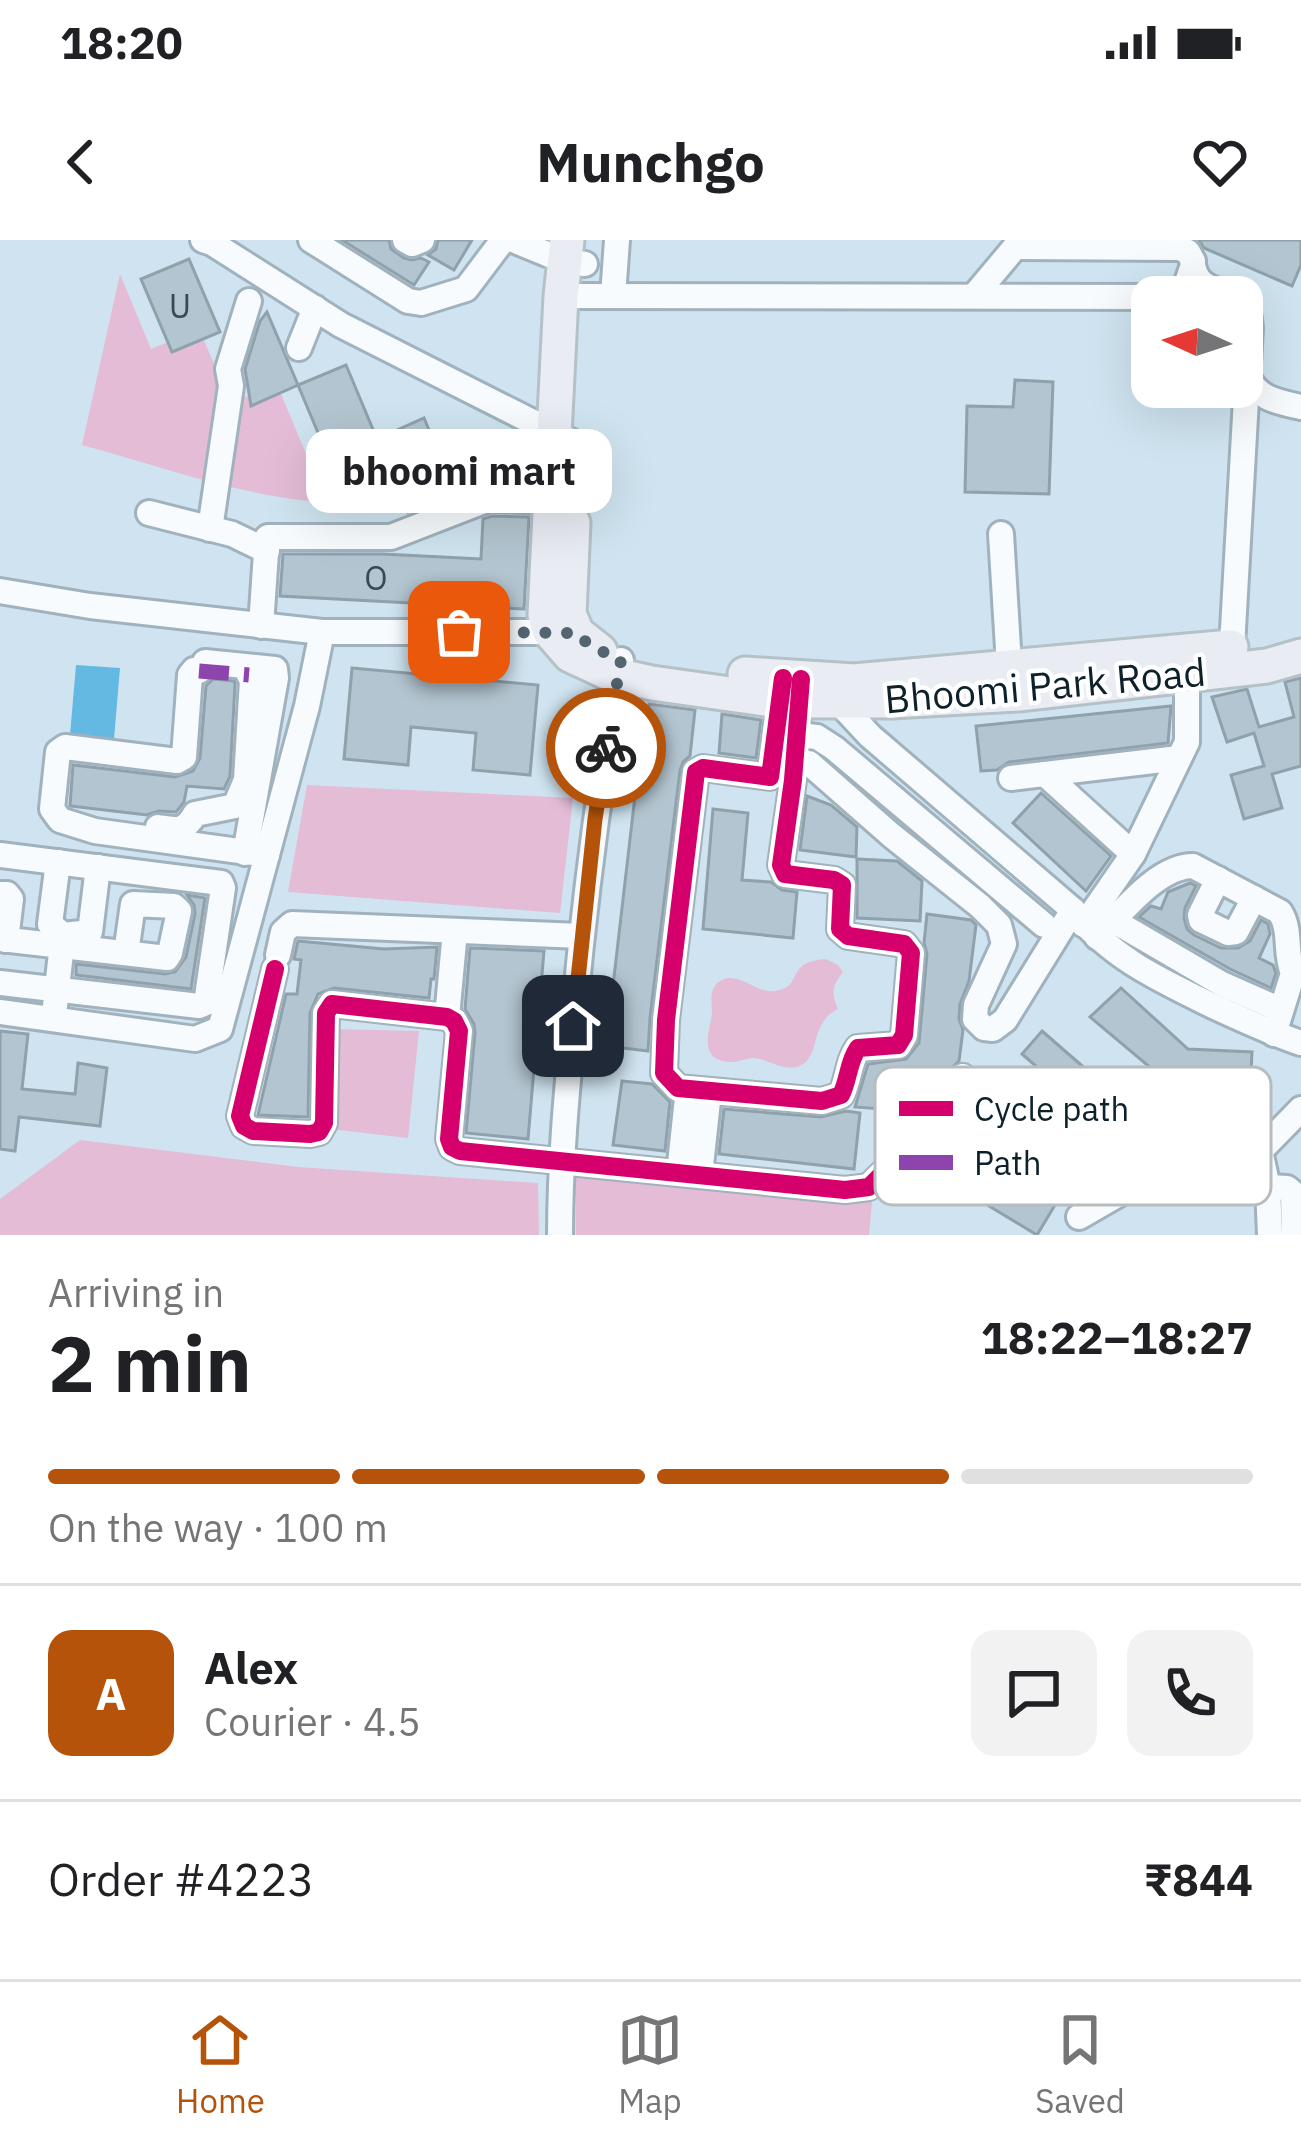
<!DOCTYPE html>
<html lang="en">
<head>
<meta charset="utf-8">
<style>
  :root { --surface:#fff; --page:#f2f2f2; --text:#202124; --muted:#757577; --line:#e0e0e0; --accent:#b45309 }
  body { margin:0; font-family:"IBM Plex Sans",sans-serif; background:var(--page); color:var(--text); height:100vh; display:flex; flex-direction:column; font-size:45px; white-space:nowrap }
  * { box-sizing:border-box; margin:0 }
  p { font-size:39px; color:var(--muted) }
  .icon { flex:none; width:66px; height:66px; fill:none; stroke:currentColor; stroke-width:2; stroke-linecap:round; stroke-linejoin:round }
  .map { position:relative; height:995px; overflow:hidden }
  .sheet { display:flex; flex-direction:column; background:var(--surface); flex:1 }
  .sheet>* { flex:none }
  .needle { width:78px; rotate:273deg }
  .fabs { position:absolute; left:1131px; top:36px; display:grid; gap:24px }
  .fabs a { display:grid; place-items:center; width:132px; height:132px; border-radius:24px; background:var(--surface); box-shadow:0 12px 48px #0002; font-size:60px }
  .pin { position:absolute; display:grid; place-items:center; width:102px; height:102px; color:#fff; margin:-51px; border-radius:24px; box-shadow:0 6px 18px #0006 }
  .courier { position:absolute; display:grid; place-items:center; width:120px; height:120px; margin:-60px; border:9px solid #b45309; border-radius:50%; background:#fff; color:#222; box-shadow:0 3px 15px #0007 }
  .bubble { position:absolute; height:84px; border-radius:24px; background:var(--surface); box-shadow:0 12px 48px #0002; font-size:39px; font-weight:800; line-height:84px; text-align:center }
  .head em { font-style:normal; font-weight:800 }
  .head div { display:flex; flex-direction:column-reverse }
  .head { display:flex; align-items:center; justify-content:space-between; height:204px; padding:0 48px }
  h1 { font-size:78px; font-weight:800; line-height:90px }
  .bar { display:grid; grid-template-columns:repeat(4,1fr); gap:18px 12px; align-content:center; height:144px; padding:0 48px }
  .bar i { height:15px; border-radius:9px; background:var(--line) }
  .bar .on { background:var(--accent) }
  .bar p { grid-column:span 4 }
  .line { display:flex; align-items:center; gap:30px; padding:0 48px; border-top:3px solid var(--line) }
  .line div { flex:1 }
  .round { display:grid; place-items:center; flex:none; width:126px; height:126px; border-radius:24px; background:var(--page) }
  .status { display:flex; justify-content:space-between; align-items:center; height:84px; padding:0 60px; background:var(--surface); direction:ltr }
  .status svg { height:33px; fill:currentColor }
  header { display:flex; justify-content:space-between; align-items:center; height:156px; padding:0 48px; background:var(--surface); font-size:54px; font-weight:800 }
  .dock { display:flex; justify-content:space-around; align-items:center; height:168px; border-top:3px solid var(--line); background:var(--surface); font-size:33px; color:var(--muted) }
  .dock a { display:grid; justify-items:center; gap:6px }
  .dock .on { color:var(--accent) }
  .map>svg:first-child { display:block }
  .green { fill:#e4bcd6 }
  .water { fill:#64b9e3 }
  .building { fill:#b3c5d0; stroke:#8fa1ab; stroke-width:3 }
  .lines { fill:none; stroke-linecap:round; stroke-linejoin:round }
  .minor-casing { stroke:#a0b2bd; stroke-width:30 }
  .major-casing { stroke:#b4c1c7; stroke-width:39 }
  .minor { stroke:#f8fbfd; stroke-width:24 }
  .major { stroke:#eaecf4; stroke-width:33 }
  .quiet { stroke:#8e44ad; stroke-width:15; stroke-dasharray:30 15; stroke-linecap:butt }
  .cycleway-casing { stroke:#fff; stroke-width:26 }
  .cycleway { stroke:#d6006c; stroke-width:18 }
  .done { stroke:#526570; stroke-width:12; stroke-dasharray:0 21.6 }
  .route { stroke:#b45309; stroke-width:15 }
  .labels { text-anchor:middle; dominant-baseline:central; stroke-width:9; stroke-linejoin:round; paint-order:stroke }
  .number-label { font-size:33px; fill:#374a54 }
  .street-label { font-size:39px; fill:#0e212b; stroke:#fff }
  .key { fill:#fff; stroke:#b7bcbf; stroke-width:3 }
  .key-label { font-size:33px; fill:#0e212b }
</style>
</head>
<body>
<div class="status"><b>18:20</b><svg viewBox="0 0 49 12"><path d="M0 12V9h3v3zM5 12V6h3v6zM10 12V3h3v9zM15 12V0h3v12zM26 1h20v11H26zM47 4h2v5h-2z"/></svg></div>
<header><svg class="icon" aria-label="back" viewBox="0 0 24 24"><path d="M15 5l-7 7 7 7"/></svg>Munchgo<svg class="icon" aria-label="heart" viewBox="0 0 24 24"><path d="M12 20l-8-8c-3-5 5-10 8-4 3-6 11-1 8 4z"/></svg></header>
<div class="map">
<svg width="1301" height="995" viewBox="0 0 1301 995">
  <rect width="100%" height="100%" fill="#cfe4f0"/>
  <g class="green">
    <path d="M120 34 151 109 199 89 231 163 277 144 308 219 355 200 380 262C280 271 178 231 82 205Z"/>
    <polygon points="307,545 573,558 560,673 288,652"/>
    <path d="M826 719 838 725 843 732C832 746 831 753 838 769 808 783 822 820 797 827 783 831 766 818 752 818 750 818 736 822 733 822 696 822 710 791 712 773 712 761 708 747 722 740 739 731 757 754 775 751 805 747 783 722 826 719Z"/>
    <polygon points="333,789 419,791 408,898 330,889"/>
    <polygon points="80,900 298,927 538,943 539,995 0,995 0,959"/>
    <polygon points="576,929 872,962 869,995 576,995"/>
  </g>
  <polygon class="water" points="76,425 120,428 114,499 70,495"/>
  <g class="building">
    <polygon points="342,0 389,0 391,9 404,18 412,20 421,18 429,22 414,45"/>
    <polygon points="438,0 472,0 454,30 428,15 436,9"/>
    <polygon points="1199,0 1301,0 1301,25 1292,46 1204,8"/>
    <polygon points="189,19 220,92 172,112 141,39"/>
    <polygon points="267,72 298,145 251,166 245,129 260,81"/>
    <polygon points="346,125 377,199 329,219 298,145"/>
    <polygon points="1015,140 1053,142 1049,254 965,252 967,166 1013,167"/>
    <polygon points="424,178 455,252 408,272 377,199"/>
    <polygon points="500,191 515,192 523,196 521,232 497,230"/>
    <polygon points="492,276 529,277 524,369 280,356 283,314 383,314 481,319 483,279"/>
    <polygon points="352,428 538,445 530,535 473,530 476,493 411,487 408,525 344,519"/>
    <polygon points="1301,438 1301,526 1272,534 1282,568 1244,579 1231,535 1264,526 1254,493 1227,502 1212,457 1247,449 1259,487 1294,477 1285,442"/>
    <polygon points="213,439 234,441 235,444 230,536 224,549 187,546 184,562 176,572 159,571 147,575 70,566 73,525 175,537 193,531 200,518 206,446"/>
    <polygon points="649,464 695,470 690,516 683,522 680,530 650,778 648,811 606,806 640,513 643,514"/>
    <polygon points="1171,466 1168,503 1009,522 997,530 981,531 976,486"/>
    <polygon points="722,474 761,480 756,518 719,513"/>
    <polygon points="1041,553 1111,616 1086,651 1013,583"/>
    <polygon points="807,556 831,565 857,587 856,617 800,610"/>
    <polygon points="713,569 748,573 742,640 771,642 782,650 797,652 793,698 703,689"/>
    <polygon points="857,619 897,621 922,641 920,681 857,678"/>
    <polygon points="1190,643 1196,646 1185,668 1184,678 1187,689 1194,695 1221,708 1238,708 1250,701 1261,680 1268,684 1270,694 1259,718 1273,725 1276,733 1271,748 1230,729 1139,677 1151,666 1161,669 1168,652"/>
    <polygon points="187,655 205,658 191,749 76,735 76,724 165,734 175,732 186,717 195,674 194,665"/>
    <polygon points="927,674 971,680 976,685 969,741 960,764 959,779 963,790 959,821 943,836 912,832 909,871 855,867 868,824 906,819 919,803 927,714 924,703"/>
    <polygon points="298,701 384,709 437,707 434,739 431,739 429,758 334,748 318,754 310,773 308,877 258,875 286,754 297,754 301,720 294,719"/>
    <polygon points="470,708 544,711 528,899 466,893 475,793 474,784 465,769"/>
    <polygon points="1121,748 1188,809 1252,812 1250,853 1183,855 1090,777"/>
    <polygon points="0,791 28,794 22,849 75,854 78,823 107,828 100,886 19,877 15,911 0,909"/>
    <polygon points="1042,791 1142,878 1122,901 1022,814"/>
    <polygon points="622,841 652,844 670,862 665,911 613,905"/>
    <polygon points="724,869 821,877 846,871 860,873 854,929 719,914"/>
    <polygon points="960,906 1055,965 1037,995 941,937"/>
  </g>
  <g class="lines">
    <g class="minor-casing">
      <g id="minor">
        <polyline points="203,0 212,3 341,85 576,204"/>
        <polyline points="311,0 408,61 421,63 466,49 503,0"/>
        <polyline points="405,0 412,4 422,0"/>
        <polyline points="513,0 564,21 585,24"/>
        <polyline points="1015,7 1180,8 1188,12 1193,21"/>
        <path d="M561 56 1170 57 1185 48 1193 25C1197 48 1214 48 1232 57"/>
        <polyline points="613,56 617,0"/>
        <polyline points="974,56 1021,0"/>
        <polyline points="299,108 315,68"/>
        <path d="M1247 135C1257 159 1278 162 1301 167"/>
        <polyline points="149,273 232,294 267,311"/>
        <polyline points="210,289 231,146 228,129 249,61"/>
        <polyline points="1001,294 1010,441"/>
        <polyline points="268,297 391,297 489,259 551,261"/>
        <polyline points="0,351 90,366 322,392 565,392"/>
        <polyline points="261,386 267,298"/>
        <polyline points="1232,407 1250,88 1249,79 1242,65"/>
        <polyline points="205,422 275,429 276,438 245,613"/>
        <polyline points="199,431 194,430 190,435 184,517 177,521 65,507 58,512 52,569 60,580 95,591 267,615"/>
        <path d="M782 446 770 537 703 528 696 532 666 780 664 833 678 848 822 861 841 855C849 839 848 822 858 808L898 805 904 795 911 713 904 704 848 696 840 689 842 645 834 640 785 634 781 625 793 540 800 445"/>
        <path d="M831 454 870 496 1073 670C1111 718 1160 740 1213 766 1242 779 1271 793 1301 803"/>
        <polyline points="798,495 817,497 834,508 1044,685"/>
        <polyline points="809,523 891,595 980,666 999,685 1004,704 976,765 975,779 984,788 993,789 1005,780 1073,670"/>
        <polyline points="1045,534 1133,614"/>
        <polyline points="1011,538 1179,518"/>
        <path d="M158 587C177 590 185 592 195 574L235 566 246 540 252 440 249 435"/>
        <polyline points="0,615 221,643 223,648 206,763 199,766 0,743"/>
        <polyline points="1218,639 1200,675 1201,680 1228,693 1236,692 1254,658"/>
        <polyline points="0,654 7,654 11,659 6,700"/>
        <polyline points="1114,681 1222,744 1281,770"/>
        <polyline points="1084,685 1133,614 1187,502 1187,452 1183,421"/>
        <polyline points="63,695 90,692 98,627"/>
        <path d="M1097 697C1122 673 1157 626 1193 626L1280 672C1292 691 1284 713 1293 733L1274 794"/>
        <polyline points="0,699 167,718 170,713 179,671 174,666 133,664 126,713"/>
        <polyline points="278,715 283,692 292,684 581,696"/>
        <polyline points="275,729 240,876 244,886 253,891 310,894 319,892 324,883 326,773 332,764 447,777 454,781 459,791 449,899 452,907 460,911 845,950 869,947 891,925 963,837"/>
        <polyline points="55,766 63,695 50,684 58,622"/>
        <polyline points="0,772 195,799 220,789 307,466 322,392"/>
        <polyline points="447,777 455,691"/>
        <polyline points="1260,911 1268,947 1270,995"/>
        <polyline points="679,933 688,849"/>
        <polyline points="700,935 709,852"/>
        <polyline points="1268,947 1287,948 1293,953 1294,995"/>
        <polyline points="1079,977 1124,951 1260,911 1301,869"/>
        <path d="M560 995C560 921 567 849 574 775 585 656 600 538 621 420"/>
      </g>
    </g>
    <g class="major-casing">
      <g id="major">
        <polyline points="567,0 561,56 545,375 550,392 570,415 611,434 652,443 779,461 892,461 1018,454 1267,426 1301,416"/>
        <polyline points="573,283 569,374 577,393 600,411"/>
        <polyline points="745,434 854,441 1231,407"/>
      </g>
    </g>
    <use href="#minor" class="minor"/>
    <use href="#major" class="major"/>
    <polyline class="quiet" points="199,431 249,435"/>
    <g class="cycleway-casing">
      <g id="cycleway">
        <path d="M783 438 770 537 703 528 696 532 666 780 664 833 678 848 822 861 841 855C849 839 848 822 858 808L898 805 904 795 911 713 904 704 848 696 840 689 842 645 834 640 785 634 781 625 793 540 801 439"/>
        <polyline points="275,729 240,876 244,886 253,891 310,894 319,892 324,883 326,773 332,764 447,777 454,781 459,791 449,899 452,907 460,911 845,950 869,947 891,925 963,837"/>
      </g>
    </g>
    <use href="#cycleway" class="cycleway"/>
  </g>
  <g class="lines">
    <polyline class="done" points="459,392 577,393 590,406 621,420 606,508"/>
    <polyline class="route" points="573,786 595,579 606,508"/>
  </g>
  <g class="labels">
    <g class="number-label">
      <text x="180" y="65">U</text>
      <text x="376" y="337">O</text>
    </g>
    <g class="street-label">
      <text transform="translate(1045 445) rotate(-5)">Bhoomi Park Road</text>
    </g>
  </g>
  <rect x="875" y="827" width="396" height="138" rx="18" class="key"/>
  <rect x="899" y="861" width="54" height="15" fill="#d6006c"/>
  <rect x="899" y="915" width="54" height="15" fill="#8e44ad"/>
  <g class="key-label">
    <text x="974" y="881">Cycle path</text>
    <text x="974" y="935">Path</text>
  </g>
</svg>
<div class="fabs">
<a><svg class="needle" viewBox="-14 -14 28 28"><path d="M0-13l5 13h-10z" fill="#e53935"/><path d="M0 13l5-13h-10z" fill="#757577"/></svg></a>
</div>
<div class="pin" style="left:459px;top:392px;background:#ea580c"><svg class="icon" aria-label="bag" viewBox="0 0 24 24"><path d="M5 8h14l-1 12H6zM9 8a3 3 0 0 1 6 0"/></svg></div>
<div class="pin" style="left:573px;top:786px;background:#1f2937"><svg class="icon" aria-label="home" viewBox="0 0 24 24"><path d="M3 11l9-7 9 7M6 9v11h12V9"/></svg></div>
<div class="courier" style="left:606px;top:508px"><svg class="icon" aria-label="bike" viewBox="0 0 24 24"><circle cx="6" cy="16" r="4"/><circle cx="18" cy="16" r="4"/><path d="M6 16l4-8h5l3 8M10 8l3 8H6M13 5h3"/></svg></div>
<div class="bubble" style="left:306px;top:189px;width:306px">bhoomi mart</div>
</div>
<section class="sheet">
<div class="head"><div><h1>2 min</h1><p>Arriving in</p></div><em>18:22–18:27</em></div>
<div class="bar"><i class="on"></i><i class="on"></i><i class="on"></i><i></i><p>On the way · 100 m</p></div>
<div class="line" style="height:216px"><b class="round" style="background:var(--accent);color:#fff">A</b><div><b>Alex</b><p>Courier · 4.5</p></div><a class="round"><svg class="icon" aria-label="chat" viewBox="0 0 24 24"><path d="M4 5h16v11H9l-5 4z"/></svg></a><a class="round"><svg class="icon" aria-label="phone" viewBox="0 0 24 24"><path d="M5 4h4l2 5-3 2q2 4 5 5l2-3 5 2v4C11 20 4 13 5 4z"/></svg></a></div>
<div class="line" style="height:156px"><div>Order #4223</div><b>₹844</b></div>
</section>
<nav class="dock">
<a class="on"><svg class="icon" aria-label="home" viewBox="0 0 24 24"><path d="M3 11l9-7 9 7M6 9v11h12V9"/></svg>Home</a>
<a><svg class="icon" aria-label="map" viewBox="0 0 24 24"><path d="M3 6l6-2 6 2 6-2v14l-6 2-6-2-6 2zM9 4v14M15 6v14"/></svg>Map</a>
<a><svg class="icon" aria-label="saved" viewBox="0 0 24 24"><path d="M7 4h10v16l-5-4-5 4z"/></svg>Saved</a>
</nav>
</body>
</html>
